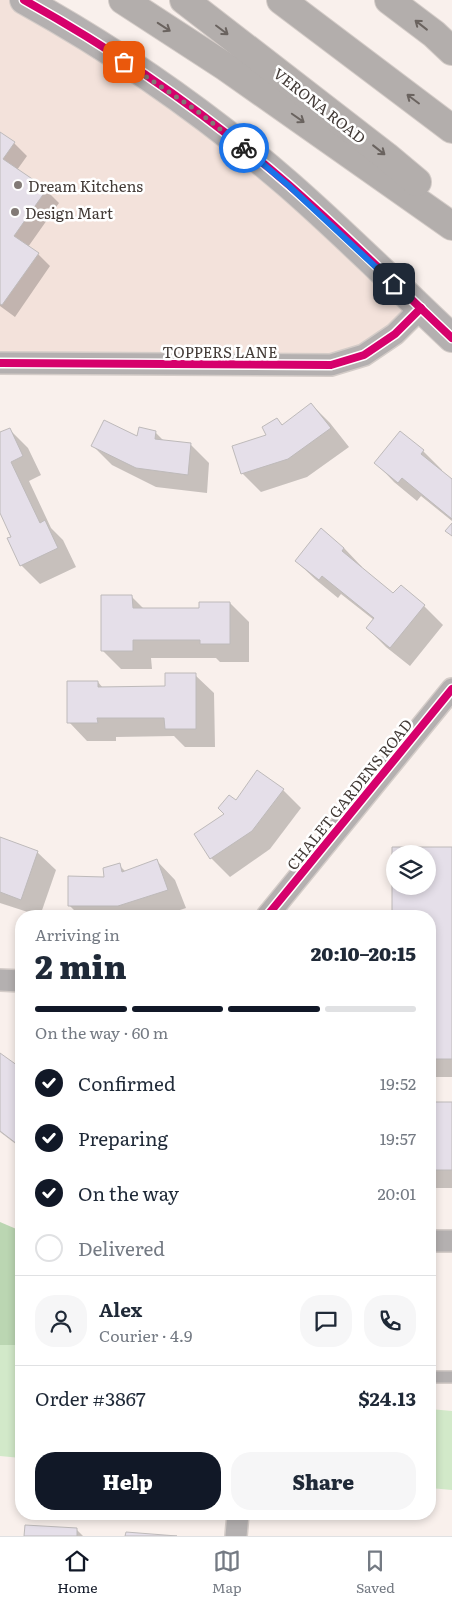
<!DOCTYPE html>
<html lang="en">
<head>
<meta charset="utf-8">
<style>
  :root { --surface:#fff; --page:#f6f6f7; --text:#1f2937; --muted:#747a83; --line:#e0e1e3; --accent:#111827 }
  body { margin:0; font-family:Literata,serif; background:var(--page); color:var(--text); height:100vh; display:flex; flex-direction:column; font-size:19px; white-space:nowrap }
  * { box-sizing:border-box; margin:0 }
  p { font-size:16px; color:var(--muted) }
  .icon { flex:none; width:28px; height:28px; fill:none; stroke:currentColor; stroke-width:2; stroke-linecap:round; stroke-linejoin:round }
  .map { position:relative; flex:1; overflow:hidden }
  .details { position:absolute; left:15px; top:910px; width:421px; height:610px; display:flex; flex-direction:column; background:var(--surface); border-radius:20px; box-shadow:0 2px 8px #0003 }
  .details>* { flex:none }
  .buttons { position:absolute; left:386px; top:845px; display:grid; gap:10px }
  .buttons a { display:grid; place-items:center; width:50px; height:50px; border-radius:50%; background:var(--surface); box-shadow:0 2px 8px #0003; font-size:25px }
  .pin { position:absolute; display:grid; place-items:center; width:42px; height:42px; color:#fff; margin:-21px; border-radius:10px; box-shadow:0 2px 8px #0006 }
  .courier { position:absolute; display:grid; place-items:center; width:50px; height:50px; margin:-25px; border:4px solid #1a73e8; border-radius:50%; background:#fff; color:#222; box-shadow:0 1px 6px #0007 }
  .head em { font-style:normal; font-weight:800 }
  .head div { display:flex; flex-direction:column-reverse }
  .head { display:flex; align-items:center; justify-content:space-between; height:85px; padding:0 20px }
  h1 { font-size:32px; font-weight:800; line-height:38px }
  .bar { display:grid; grid-template-columns:repeat(4,1fr); gap:8px 5px; align-content:center; height:60px; padding:0 20px }
  .bar i { height:6px; border-radius:4px; background:var(--line) }
  .bar .active { background:var(--accent) }
  .bar p { grid-column:span 4 }
  .line { display:flex; align-items:center; gap:12px; padding:0 20px; border-top:1px solid var(--line) }
  .line div { flex:1 }
  .round { display:grid; place-items:center; flex:none; width:52px; height:52px; border-radius:20px; background:var(--page) }
  ol { padding:0 20px; list-style:none }
  li { display:flex; align-items:center; gap:15px; height:55px }
  li p { margin-inline-start:auto }
  li .icon { padding:5px; border-radius:50%; background:var(--accent); color:#fff; stroke-width:4 }
  li:last-child { color:var(--muted) }
  li i { width:28px; height:28px; border:2px solid var(--line); border-radius:50% }
  .action { display:flex; gap:10px; margin-top:auto; padding:10px 20px }
  .action a { flex:1; height:58px; border-radius:20px; background:var(--accent); color:#fff; font-size:20px; font-weight:800; line-height:58px; text-align:center }
  .action a+a { background:var(--page); color:var(--text) }
  .tabs { display:flex; justify-content:space-around; align-items:center; height:70px; border-top:1px solid var(--line); background:var(--surface); font-size:14px; color:var(--muted) }
  .tabs a { display:grid; justify-items:center; gap:2px }
  .tabs .active { color:var(--accent) }
  .map>svg:first-child { display:block }
  .built { fill:#f3e2db }
  .green { fill:#d2e9c9 }
  .forest { fill:#bbd6b2 }
  .shadow { fill:#0003; fill-rule:evenodd }
  .building { fill:#e5dfe9; stroke:#bebaba; fill-rule:evenodd }
  .lines { fill:none; stroke-linecap:round; stroke-linejoin:round }
  .service-casing { stroke:#d4ccc8; stroke-width:14 }
  .minor-casing { stroke:#d4ccc8; stroke-width:24 }
  .tertiary-casing { stroke:#d4ccc8; stroke-width:30 }
  .motorway-casing { stroke:#d4ccc8; stroke-width:30 }
  .service { stroke:#b4b0b0; stroke-width:11 }
  .minor { stroke:#b4b0b0; stroke-width:21 }
  .tertiary { stroke:#b4b0b0; stroke-width:28 }
  .motorway { stroke:#b3aeac; stroke-width:28 }
  .cycleway-casing { stroke:#fff; stroke-width:11 }
  .cycleway { stroke:#d6006c; stroke-width:8 }
  .oneway { stroke:#6a635f }
  .done { stroke:#827a76; stroke-width:5; stroke-dasharray:0 9 }
  .route { stroke:#1a73e8; stroke-width:6 }
  .poi-dot { fill:#827a76; stroke:#fff; stroke-width:2 }
  .labels { text-anchor:middle; dominant-baseline:central; stroke-width:5; stroke-linejoin:round; paint-order:stroke }
  .street-label { font-size:15px; fill:#423a36; stroke:#fff }
  .poi-label { font-size:15px; fill:#423a36; stroke:#fff; text-anchor:start }
</style>
</head>
<body>
<div class="map">
<svg width="452" height="1536" viewBox="0 0 452 1536">
  <rect width="100%" height="100%" fill="#f9f0ec"/>
  <polygon class="built" points="0,0 24,0 94,42 421,308 364,355 0,363"/>
  <g class="green">
    <polygon points="0,1345 21,1345 21,1458 0,1456"/>
    <polygon points="430,1409 452,1411 452,1490 430,1488"/>
  </g>
  <polygon class="forest" points="0,1222 21,1231 21,1345 0,1345"/>
  <g class="shadow">
    <polygon points="0,133 14,143 27,156 17,170 46,190 59,203 28,247 38,254 50,266 15,317 0,306"/>
    <polygon points="311,404 330,423 349,447 307,477 261,492 242,473 277,419 283,426"/>
    <polygon points="9,429 28,448 41,475 29,481 51,528 63,540 76,567 40,584 21,565 13,537 0,510 0,434"/>
    <polygon points="155,432 165,442 191,445 209,463 207,493 156,487 112,465 93,446 138,438"/>
    <polygon points="423,451 442,470 441,471 452,480 452,521 421,496 417,501 394,482 376,463"/>
    <polygon points="344,548 362,567 361,568 394,595 424,606 443,625 410,666 386,647 367,628 374,620 341,594 338,598 315,579 296,561"/>
    <polygon points="132,597 145,610 200,609 230,603 249,622 249,662 220,662 216,658 151,658 152,669 121,669 103,651"/>
    <polygon points="195,675 214,693 215,747 185,747 174,736 116,737 116,741 87,741 69,722 98,682 103,688 166,688"/>
    <polygon points="283,790 301,808 270,849 230,877 211,858 236,802"/>
    <polygon points="0,838 37,852 56,870 40,916 0,903"/>
    <path d="M394 848H452V1077H430V916H394ZM395 854H428V886H395Z"/>
    <polygon points="157,861 175,880 186,908 162,916 80,916 69,905 106,878 119,865 126,872"/>
    <polygon points="0,1054 21,1070 21,1148 0,1132"/>
    <rect x="430" y="1103" width="22" height="85"/>
    <polygon points="77,1530 83,1536 25,1536"/>
  </g>
  <g class="building">
    <polygon points="0,132 15,142 3,159 47,189 14,236 39,253 2,305 0,304"/>
    <polygon points="311,403 331,428 288,459 241,474 232,446 266,435 262,427 277,418 282,425"/>
    <polygon points="104,420 137,436 139,427 156,431 155,439 191,443 188,475 136,468 91,446"/>
    <polygon points="10,428 23,456 11,462 40,523 45,520 58,548 20,566 7,538 11,537 0,513 0,432"/>
    <polygon points="400,431 424,450 421,454 452,479 452,519 402,478 398,483 374,463"/>
    <polygon points="452,523 452,536 445,531"/>
    <polygon points="321,528 344,548 342,551 393,593 401,585 425,605 390,648 366,628 374,618 322,576 319,580 295,561"/>
    <polygon points="101,595 132,595 133,608 199,608 199,602 230,602 230,644 200,644 200,640 133,640 133,651 101,651"/>
    <polygon points="165,673 196,673 196,729 165,729 164,718 97,718 98,723 67,723 67,681 98,681 98,687 165,686"/>
    <polygon points="257,770 284,789 252,831 210,859 194,834 224,814 218,808 229,795 236,800"/>
    <polygon points="0,837 38,851 21,900 0,892"/>
    <path d="M392 847H452V1059H430V916H392ZM395 854H428V886H395Z"/>
    <polygon points="157,859 168,890 118,906 68,906 68,876 104,877 103,868 120,863 122,872"/>
    <polygon points="0,1053 21,1068 21,1147 0,1131"/>
    <rect x="430" y="1102" width="22" height="68"/>
    <polygon points="25,1525 77,1528 77,1536 24,1536"/>
    <polygon points="126,1532 177,1536 125,1536"/>
  </g>
  <g class="lines">
    <g class="service-casing">
      <polyline id="service" points="430,1377 452,1377"/>
    </g>
    <g class="minor-casing">
      <g id="minor">
        <polyline points="0,363 331,365 364,355 395,334 421,308"/>
        <polyline points="267,916 452,689"/>
        <polyline points="0,980 21,981"/>
        <polyline points="430,1241 452,1241"/>
        <polyline points="236,1536 238,1514"/>
      </g>
    </g>
    <g class="tertiary-casing">
      <path id="tertiary" d="M24 0C118 52 208 115 289 185 345 234 398 287 452 338"/>
    </g>
    <g class="motorway-casing">
      <g id="motorway">
        <polyline points="123,0 226,67 452,226"/>
        <polyline points="184,0 386,156 417,182"/>
        <polyline points="281,0 452,129"/>
        <polyline points="389,0 434,34 452,51"/>
      </g>
    </g>
    <use href="#service" class="service"/>
    <use href="#minor" class="minor"/>
    <use href="#tertiary" class="tertiary"/>
    <use href="#motorway" class="motorway"/>
    <g class="cycleway-casing">
      <g id="cycleway">
        <path d="M24 0C118 52 208 115 289 185 345 234 398 287 452 338"/>
        <polyline points="0,363 331,365 364,355 395,334 421,308"/>
        <polyline points="267,916 452,689"/>
      </g>
    </g>
    <use href="#cycleway" class="cycleway"/>
  </g>
  <defs><path id="oneway-shaft" d="M-6 0H5M1.5-3L5.5 0L1.5 3" fill="none" stroke-width="1.6" stroke-linecap="round" stroke-linejoin="round" transform="scale(1.25)"/></defs>
  <g class="oneway">
    <use href="#oneway-shaft" transform="translate(421 25) rotate(-142)"/>
    <use href="#oneway-shaft" transform="translate(164 27) rotate(33)"/>
    <use href="#oneway-shaft" transform="translate(222 30) rotate(37)"/>
    <use href="#oneway-shaft" transform="translate(413 99) rotate(-143)"/>
    <use href="#oneway-shaft" transform="translate(298 118) rotate(35)"/>
    <use href="#oneway-shaft" transform="translate(379 150) rotate(38)"/>
  </g>
  <g class="lines">
    <polyline class="done" points="124,62 196,110 244,148"/>
    <polyline class="route" points="244,148 289,186 394,284"/>
  </g>
  <g class="poi-dot">
    <circle cx="18" cy="185" r="5"/>
    <circle cx="15" cy="212" r="5"/>
  </g>
  <g class="labels">
    <g class="street-label">
      <text transform="translate(320 105) rotate(38)">VERONA ROAD</text>
      <text x="220" y="351">TOPPERS LANE</text>
      <text transform="translate(349 794) rotate(-51)">CHALET GARDENS ROAD</text>
    </g>
    <g class="poi-label">
      <text x="28" y="185">Dream Kitchens</text>
      <text x="25" y="212">Design Mart</text>
    </g>
  </g>
</svg>
<div class="buttons">
<a><svg class="icon" aria-label="layers" viewBox="0 0 24 24"><path d="M12 4l9 5-9 5-9-5zM3 14l9 5 9-5"/></svg></a>
</div>
<div class="pin" style="left:124px;top:62px;background:#ea580c"><svg class="icon" aria-label="bag" viewBox="0 0 24 24"><path d="M5 8h14l-1 12H6zM9 8a3 3 0 0 1 6 0"/></svg></div>
<div class="pin" style="left:394px;top:284px;background:#1f2937"><svg class="icon" aria-label="home" viewBox="0 0 24 24"><path d="M3 11l9-7 9 7M6 9v11h12V9"/></svg></div>
<div class="courier" style="left:244px;top:148px"><svg class="icon" aria-label="bike" viewBox="0 0 24 24"><circle cx="6" cy="16" r="4"/><circle cx="18" cy="16" r="4"/><path d="M6 16l4-8h5l3 8M10 8l3 8H6M13 5h3"/></svg></div>
<section class="details">
<div class="head"><div><h1>2 min</h1><p>Arriving in</p></div><em>20:10–20:15</em></div>
<div class="bar"><i class="active"></i><i class="active"></i><i class="active"></i><i></i><p>On the way · 60 m</p></div>
<ol>
<li><svg class="icon" aria-label="check" viewBox="0 0 24 24"><path d="M5 12l5 5 9-10"/></svg>Confirmed<p>19:52</p></li>
<li><svg class="icon" aria-label="check" viewBox="0 0 24 24"><path d="M5 12l5 5 9-10"/></svg>Preparing<p>19:57</p></li>
<li><svg class="icon" aria-label="check" viewBox="0 0 24 24"><path d="M5 12l5 5 9-10"/></svg>On the way<p>20:01</p></li>
<li><i></i>Delivered</li>
</ol>
<div class="line" style="height:90px"><a class="round"><svg class="icon" aria-label="person" viewBox="0 0 24 24"><circle cx="12" cy="8" r="4"/><path d="M4 21q1-7 8-7t8 7"/></svg></a><div><b>Alex</b><p>Courier · 4.9</p></div><a class="round"><svg class="icon" aria-label="chat" viewBox="0 0 24 24"><path d="M4 5h16v11H9l-5 4z"/></svg></a><a class="round"><svg class="icon" aria-label="phone" viewBox="0 0 24 24"><path d="M5 4h4l2 5-3 2q2 4 5 5l2-3 5 2v4C11 20 4 13 5 4z"/></svg></a></div>
<div class="line" style="height:65px"><div>Order #3867</div><b>$24.13</b></div>
<div class="action"><a>Help</a><a>Share</a></div>
</section>
</div>
<nav class="tabs">
<a class="active"><svg class="icon" aria-label="home" viewBox="0 0 24 24"><path d="M3 11l9-7 9 7M6 9v11h12V9"/></svg>Home</a>
<a><svg class="icon" aria-label="map" viewBox="0 0 24 24"><path d="M3 6l6-2 6 2 6-2v14l-6 2-6-2-6 2zM9 4v14M15 6v14"/></svg>Map</a>
<a><svg class="icon" aria-label="saved" viewBox="0 0 24 24"><path d="M7 4h10v16l-5-4-5 4z"/></svg>Saved</a>
</nav>
</body>
</html>
